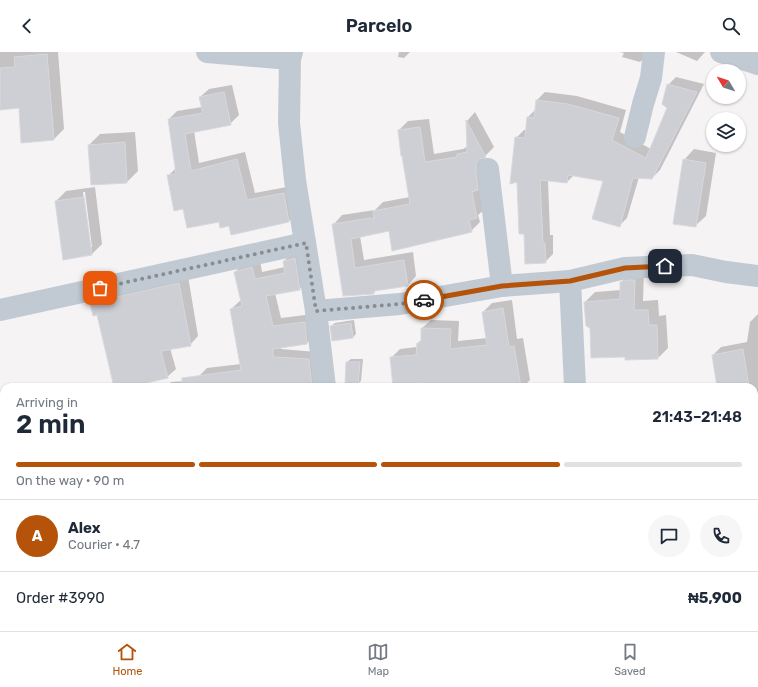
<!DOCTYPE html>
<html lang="en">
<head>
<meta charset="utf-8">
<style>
  :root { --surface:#fff; --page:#f6f6f7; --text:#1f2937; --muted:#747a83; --line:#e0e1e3; --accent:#b45309 }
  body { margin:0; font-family:Rubik,sans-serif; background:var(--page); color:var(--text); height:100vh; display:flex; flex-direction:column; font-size:15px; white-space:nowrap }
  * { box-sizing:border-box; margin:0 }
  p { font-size:13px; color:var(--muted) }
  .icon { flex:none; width:22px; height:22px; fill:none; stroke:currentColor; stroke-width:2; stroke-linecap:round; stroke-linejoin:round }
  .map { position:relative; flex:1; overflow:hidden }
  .sheet { position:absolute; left:0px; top:331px; width:758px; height:248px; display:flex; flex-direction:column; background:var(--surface); border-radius:12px 12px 0 0; box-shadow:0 1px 3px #0004 }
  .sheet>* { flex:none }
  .needle { width:26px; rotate:309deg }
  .tools { position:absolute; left:706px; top:12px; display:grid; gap:8px }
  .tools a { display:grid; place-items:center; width:40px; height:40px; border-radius:50%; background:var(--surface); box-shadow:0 1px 3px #0004; font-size:20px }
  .pin { position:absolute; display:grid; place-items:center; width:34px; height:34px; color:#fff; margin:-17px; border-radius:8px; box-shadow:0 2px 6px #0006 }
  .courier { position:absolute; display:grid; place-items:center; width:40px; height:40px; margin:-20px; border:3px solid #b45309; border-radius:50%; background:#fff; color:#222; box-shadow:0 1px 5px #0007 }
  .overview em { font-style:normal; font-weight:600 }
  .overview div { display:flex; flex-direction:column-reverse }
  .overview { display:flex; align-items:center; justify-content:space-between; height:68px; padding:0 16px }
  h1 { font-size:26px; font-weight:600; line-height:30px }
  .bar { display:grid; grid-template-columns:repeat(4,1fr); gap:6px 4px; align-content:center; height:48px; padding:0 16px }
  .bar i { height:5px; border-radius:3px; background:var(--line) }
  .bar .selected { background:var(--accent) }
  .bar p { grid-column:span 4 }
  .line { display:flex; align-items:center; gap:10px; padding:0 16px; border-top:1px solid var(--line) }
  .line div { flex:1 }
  .round { display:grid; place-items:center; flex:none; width:42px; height:42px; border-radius:21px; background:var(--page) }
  header { display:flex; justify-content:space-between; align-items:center; height:52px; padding:0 16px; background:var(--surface); font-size:18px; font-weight:600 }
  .tabs { display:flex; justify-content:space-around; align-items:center; height:56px; border-top:1px solid var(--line); background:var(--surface); font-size:11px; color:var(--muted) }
  .tabs a { display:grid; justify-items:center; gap:2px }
  .tabs .selected { color:var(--accent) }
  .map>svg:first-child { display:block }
  .shadow { fill:#0003; fill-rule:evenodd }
  .building { fill:#cdcfd5; stroke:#d7d9de }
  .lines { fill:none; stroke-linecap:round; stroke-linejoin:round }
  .minor { stroke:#c1cad2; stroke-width:22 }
  .done { stroke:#868d94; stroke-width:4; stroke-dasharray:0 7.2 }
  .route { stroke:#b45309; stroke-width:5 }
</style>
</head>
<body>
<header><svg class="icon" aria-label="back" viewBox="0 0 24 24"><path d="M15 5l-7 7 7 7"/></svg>Parcelo<svg class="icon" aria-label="search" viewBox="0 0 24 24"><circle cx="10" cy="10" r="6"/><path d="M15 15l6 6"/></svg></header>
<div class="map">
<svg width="758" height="579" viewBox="0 0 758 579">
  <rect width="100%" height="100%" fill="#f5f3f3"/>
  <g class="shadow">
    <polygon points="0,0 58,0 64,77 54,87 19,55 0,57"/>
    <polygon points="399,0 410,0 404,6 398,5"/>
    <polygon points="620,0 647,0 647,3 640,10 622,5 624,1"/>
    <polygon points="676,0 705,0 697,9"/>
    <polygon points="676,25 704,32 660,118 652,126 639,125 627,166 619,174 605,128 574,123 567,130 548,128 550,183 553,183 553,202 545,210 525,181 516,86 524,78 526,78 528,65 536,57 537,48 545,40 577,44 626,58 620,80 651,97 668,55 668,33"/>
    <polygon points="232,33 239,63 230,72 194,79 199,111 245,100 255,141 292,134 297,161 289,169 229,173 184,156 168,124 176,116 169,67 177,59 202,55 200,45 209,37"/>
    <polygon points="475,60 494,95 485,104 486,156 478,163 480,170 471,179 389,178 360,184 364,208 413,200 416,224 408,233 376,238 374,241 344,243 334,172 342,163 375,158 383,150 410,145 399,78 408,69 429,67 434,102 463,97 468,94 467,69"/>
    <polygon points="135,80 138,119 127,130 89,93 100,82"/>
    <polygon points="694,97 716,101 706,164 695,174 684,108"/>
    <path d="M95 135 102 192 92 202 56 149 66 139ZM83 140H85L92 195H90Z"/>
    <polygon points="303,199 308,229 299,237 275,241 281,266 313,262 315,283 307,291 281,295 281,297 317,300 324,335 166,335 171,330 200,328 199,324 207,316 241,312 231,257 241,248 235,220 243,212 260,208 262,220 285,215 284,209 292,201"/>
    <polygon points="644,219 643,249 658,248 659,264 666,263 668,296 658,306 626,307 626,304 591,275 585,250 595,240 621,238 621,230 631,221"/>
    <polygon points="188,224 198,284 190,293 170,296 176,317 167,325 127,335 115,335 98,261 91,251 99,243"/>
    <polygon points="512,248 517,287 523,286 530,328 523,335 394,335 391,306 400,297 417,295 418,291 422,287 422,276 431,268 459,269 458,289 487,286 483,260 492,251"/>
    <polygon points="758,262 758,386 754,387 754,335 718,335 713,303 721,295 747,290 750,270"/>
    <polygon points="354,268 356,282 353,285 331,274 335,271"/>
    <polygon points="351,307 363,307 361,329 358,332 347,310"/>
    <polygon points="754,433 758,438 758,442 754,446"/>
    <polygon points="4,489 4,522 0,524 0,492"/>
    <polygon points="754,504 758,508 758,529 754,533"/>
    <polygon points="96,575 149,575 153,579 93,579"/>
    <polygon points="232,575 286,575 284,579 228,579"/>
    <polygon points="328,575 350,575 349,579 327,579"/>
    <polygon points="470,575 526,575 533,579 477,579"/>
    <polygon points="591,575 624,575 631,579 588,579"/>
    <polygon points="637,575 667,575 664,579 641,579"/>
  </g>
  <g class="building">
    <polygon points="47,2 54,88 21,91 19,56 0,58 0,16 15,15 14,5"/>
    <polygon points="667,32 697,40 652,127 633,126 620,175 592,167 603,129 568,123 567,131 540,128 543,191 545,191 546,211 525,212 524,182 519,182 517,130 510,132 515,85 525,86 527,65 534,66 536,48 568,52 619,66 612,88 646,106 667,56 662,52"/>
    <polygon points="224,40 231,73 185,82 191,119 237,107 247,148 284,141 289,170 231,183 229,174 220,176 219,170 187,176 183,157 174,159 167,123 176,122 168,67 203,61 199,45"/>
    <polygon points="466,68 486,105 480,107 476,112 476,118 478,138 472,140 477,166 469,168 472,180 392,199 389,179 351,187 355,216 404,208 408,234 374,239 374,242 343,244 332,172 370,166 374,167 373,159 410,152 402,104 401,104 398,78 420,75 425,110 457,105 457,102 467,100"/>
    <polygon points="125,90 127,131 91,133 88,93"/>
    <polygon points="683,107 706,111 696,175 673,172"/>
    <polygon points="84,145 92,203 63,208 55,149"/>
    <polygon points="295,206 300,238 266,244 273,274 305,270 307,292 273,297 273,305 309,307 312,335 182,335 182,326 241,318 230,257 242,254 234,220 252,215 255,227 285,221 283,209"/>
    <polygon points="627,228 635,228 634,258 648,258 649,273 657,273 658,307 625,308 625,305 591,306 590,276 586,274 584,250 620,247 620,230"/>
    <polygon points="179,231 191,294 161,299 168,326 130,335 114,335 97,263 93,264 90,251"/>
    <polygon points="503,256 509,295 514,294 521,335 454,335 454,332 413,331 414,335 393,335 390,305 416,303 417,291 421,291 421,276 451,277 450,297 487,293 482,260"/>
    <polygon points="351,271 353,286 332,289 330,274"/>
    <polygon points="743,297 749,335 717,335 712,303"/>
    <polygon points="346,310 360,310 358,333 345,332"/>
  </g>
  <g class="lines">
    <g class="minor">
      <polyline points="207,0 290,7"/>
      <polyline points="292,0 290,7 289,71 295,128 316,259 325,335"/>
      <polyline points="721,0 758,12"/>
      <polyline points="635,85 643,52 651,26 654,0"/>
      <polyline points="488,117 502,234"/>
      <polyline points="570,229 575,335"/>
      <polyline points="0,258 305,191"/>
      <polyline points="316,259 400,252 502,234 570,229 625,216 692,213 726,220 758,224"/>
      <polyline points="754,401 758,400"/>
      <polyline points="290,579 291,575"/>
    </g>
  </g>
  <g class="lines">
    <polyline class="done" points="100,236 306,191 316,259 400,252 424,248"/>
    <polyline class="route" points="424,248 502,234 570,229 625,216 665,214"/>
  </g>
</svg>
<div class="tools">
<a><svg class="needle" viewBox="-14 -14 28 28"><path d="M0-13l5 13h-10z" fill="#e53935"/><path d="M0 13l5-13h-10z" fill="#747a83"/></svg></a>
<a><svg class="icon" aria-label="layers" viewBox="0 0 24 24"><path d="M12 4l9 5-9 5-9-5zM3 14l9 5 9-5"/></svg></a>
</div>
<div class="pin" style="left:100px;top:236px;background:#ea580c"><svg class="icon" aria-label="bag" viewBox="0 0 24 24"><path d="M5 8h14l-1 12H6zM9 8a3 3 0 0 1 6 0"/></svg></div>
<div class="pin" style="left:665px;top:214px;background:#1f2937"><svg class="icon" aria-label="home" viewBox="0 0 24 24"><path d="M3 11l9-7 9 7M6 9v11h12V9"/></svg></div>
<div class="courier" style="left:424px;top:248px"><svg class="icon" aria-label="car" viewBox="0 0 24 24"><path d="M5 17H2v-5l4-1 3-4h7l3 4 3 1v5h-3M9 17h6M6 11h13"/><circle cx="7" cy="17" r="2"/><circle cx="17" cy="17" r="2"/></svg></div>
<section class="sheet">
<div class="overview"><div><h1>2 min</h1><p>Arriving in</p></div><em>21:43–21:48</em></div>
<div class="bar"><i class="selected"></i><i class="selected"></i><i class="selected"></i><i></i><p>On the way · 90 m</p></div>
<div class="line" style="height:72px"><b class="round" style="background:var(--accent);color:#fff">A</b><div><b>Alex</b><p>Courier · 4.7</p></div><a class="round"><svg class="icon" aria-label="chat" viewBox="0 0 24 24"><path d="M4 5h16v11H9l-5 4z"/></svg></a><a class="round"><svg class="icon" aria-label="phone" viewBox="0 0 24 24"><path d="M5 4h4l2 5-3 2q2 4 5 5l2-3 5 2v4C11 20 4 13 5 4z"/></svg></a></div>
<div class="line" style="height:52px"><div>Order #3990</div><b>₦5,900</b></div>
</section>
</div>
<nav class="tabs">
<a class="selected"><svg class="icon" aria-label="home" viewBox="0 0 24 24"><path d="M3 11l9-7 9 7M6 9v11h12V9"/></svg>Home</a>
<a><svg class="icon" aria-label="map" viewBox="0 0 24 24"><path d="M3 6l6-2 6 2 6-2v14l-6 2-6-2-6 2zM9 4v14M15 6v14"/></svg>Map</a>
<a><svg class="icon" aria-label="saved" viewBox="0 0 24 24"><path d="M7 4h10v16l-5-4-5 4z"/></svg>Saved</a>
</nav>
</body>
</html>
